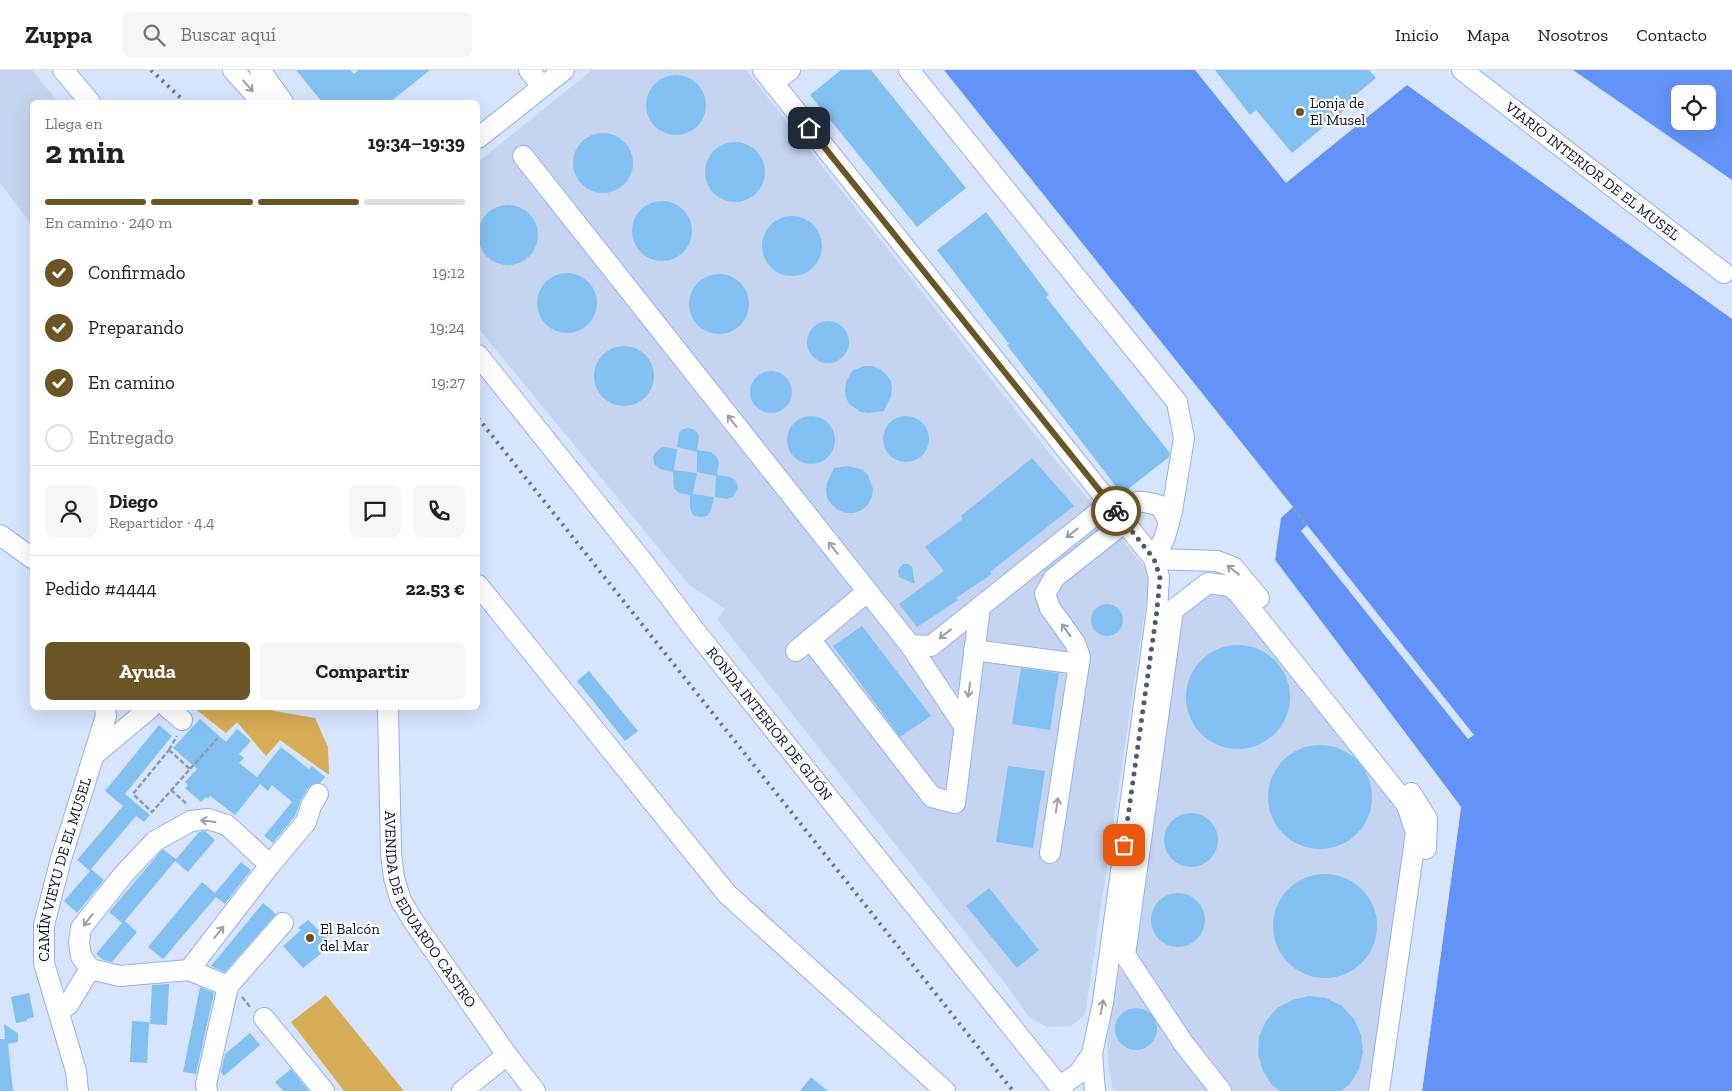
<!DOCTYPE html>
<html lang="es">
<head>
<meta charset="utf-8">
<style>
  :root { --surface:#fff; --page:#f6f6f6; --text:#202124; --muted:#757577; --line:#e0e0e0; --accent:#6c5525 }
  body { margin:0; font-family:"Zilla Slab",serif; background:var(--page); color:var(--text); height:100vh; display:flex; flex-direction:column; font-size:19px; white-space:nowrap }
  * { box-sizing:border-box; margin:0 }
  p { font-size:16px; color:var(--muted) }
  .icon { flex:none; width:28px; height:28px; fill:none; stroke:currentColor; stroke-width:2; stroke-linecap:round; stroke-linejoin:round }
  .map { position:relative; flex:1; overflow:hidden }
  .side { position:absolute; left:30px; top:30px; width:450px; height:610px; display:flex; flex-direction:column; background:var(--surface); border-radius:8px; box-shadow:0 5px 20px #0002 }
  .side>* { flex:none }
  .controls { position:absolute; left:1671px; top:15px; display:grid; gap:10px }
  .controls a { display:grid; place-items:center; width:45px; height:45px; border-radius:8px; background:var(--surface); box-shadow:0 5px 20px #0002; font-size:25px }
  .pin { position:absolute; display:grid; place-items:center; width:42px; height:42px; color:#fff; margin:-21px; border-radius:10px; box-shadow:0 2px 8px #0006 }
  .courier { position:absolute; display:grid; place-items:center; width:50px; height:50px; margin:-25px; border:4px solid #6c5525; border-radius:50%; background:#fff; color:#222; box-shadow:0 1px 6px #0007 }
  .overview em { font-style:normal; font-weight:700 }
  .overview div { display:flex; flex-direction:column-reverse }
  .overview { display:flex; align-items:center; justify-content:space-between; height:85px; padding:0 15px }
  h1 { font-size:32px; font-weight:700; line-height:38px }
  .bar { display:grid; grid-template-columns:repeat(4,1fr); gap:8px 5px; align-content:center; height:60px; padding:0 15px }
  .bar i { height:6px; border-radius:4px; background:var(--line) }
  .bar .selected { background:var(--accent) }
  .bar p { grid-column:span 4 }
  .line { display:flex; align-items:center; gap:12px; padding:0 15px; border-top:1px solid var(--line) }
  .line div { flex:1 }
  .round { display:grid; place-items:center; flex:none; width:52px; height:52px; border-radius:8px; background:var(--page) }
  ol { padding:0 15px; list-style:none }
  li { display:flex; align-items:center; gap:15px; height:55px }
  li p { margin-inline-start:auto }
  li .icon { padding:5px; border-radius:50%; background:var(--accent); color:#fff; stroke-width:4 }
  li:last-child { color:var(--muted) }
  li i { width:28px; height:28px; border:2px solid var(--line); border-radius:50% }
  .button { display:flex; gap:10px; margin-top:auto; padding:10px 15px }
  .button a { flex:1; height:58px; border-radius:8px; background:var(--accent); color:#fff; font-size:20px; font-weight:700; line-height:58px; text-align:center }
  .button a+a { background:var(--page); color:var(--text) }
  header { display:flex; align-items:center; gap:30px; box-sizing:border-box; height:70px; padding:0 25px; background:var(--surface); border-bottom:1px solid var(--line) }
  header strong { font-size:24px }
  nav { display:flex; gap:28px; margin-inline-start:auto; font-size:18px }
  .search { width:350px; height:45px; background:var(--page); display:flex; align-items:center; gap:12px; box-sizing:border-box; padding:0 18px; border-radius:8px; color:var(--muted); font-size:19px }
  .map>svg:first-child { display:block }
  .built { fill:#c5d4f0 }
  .green { fill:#d6ac54 }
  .water { fill:#6393f9; fill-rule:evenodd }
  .pier { fill:#d6e4fe }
  .building { fill:#82c0f2 }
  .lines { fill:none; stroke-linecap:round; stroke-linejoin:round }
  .minor-casing { stroke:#92b1ef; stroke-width:22 }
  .path { stroke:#8d9ab2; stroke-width:2.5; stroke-dasharray:5 2.5; stroke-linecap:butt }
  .minor { stroke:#fff; stroke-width:20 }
  .rail { stroke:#6c7890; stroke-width:4; stroke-dasharray:2.5 5; stroke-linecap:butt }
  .oneway { stroke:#9b9fa8 }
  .done { stroke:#4f5a72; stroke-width:5; stroke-dasharray:0 9 }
  .route { stroke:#6c5525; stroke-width:6 }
  .poi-dot { fill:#6c5525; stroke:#fff; stroke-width:2 }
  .labels { text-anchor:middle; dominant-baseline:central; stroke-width:4.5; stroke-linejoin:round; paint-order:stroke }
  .poi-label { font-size:15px; fill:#061026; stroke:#fff; text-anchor:start }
  .street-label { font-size:15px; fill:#061026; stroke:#fff }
</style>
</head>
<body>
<header>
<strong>Zuppa</strong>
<div class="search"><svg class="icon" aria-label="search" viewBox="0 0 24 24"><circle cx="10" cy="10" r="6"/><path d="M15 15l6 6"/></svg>Buscar aquí</div>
<nav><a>Inicio</a><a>Mapa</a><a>Nosotros</a><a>Contacto</a></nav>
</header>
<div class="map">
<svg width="1732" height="1021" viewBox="0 0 1732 1021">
  <rect width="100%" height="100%" fill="#d6e4fe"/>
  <g class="built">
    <polygon points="0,0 32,0 58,32 32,32 32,155 0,113"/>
    <polygon points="592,0 746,0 1043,375 1148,501 1148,520 1085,945 1071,956 1047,957 1029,947 1005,913 717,549 725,539 689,515 478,258 478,92"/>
    <polygon points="1235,512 1413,731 1384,1021 1113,1021 1109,999 1107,973 1169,537"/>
  </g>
  <g class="green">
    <polygon points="194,638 269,638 274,641 315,648 328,677 329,705 280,670 266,686 237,652 226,663"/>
    <polygon points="326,925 404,1021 344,1021 291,952"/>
  </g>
  <g class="water">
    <polygon points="944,0 1195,0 1286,113 1407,15 1732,249 1732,1021 1422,1021 1461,737 1275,490 1281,448 1293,437"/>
    <path d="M1573 0H1732V110ZM1680 24H1708V51H1680Z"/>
  </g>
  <g class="pier">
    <polygon points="1307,455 1474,665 1468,669 1301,461"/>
    <polygon points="1277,474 1275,490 1461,737 1422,1021 1420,1021 1458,738 1273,492 1274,476"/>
  </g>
  <g class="building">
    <polygon points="296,0 350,0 354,4 359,0 430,0 390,32 322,32"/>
    <polygon points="841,0 871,0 966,118 917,157 810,25"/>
    <polygon points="1215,0 1369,0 1376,8 1352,28 1355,31 1292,83 1256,40 1250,45"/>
    <circle cx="676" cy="35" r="30"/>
    <circle cx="603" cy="93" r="30"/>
    <circle cx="735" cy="102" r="30"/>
    <circle cx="662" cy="161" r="30"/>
    <circle cx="508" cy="165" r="30"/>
    <polygon points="986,142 1049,225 1046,227 1170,383 1169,387 1122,424 1007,275 1009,274 937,180"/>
    <circle cx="792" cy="176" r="30"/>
    <circle cx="567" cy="233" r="30"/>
    <circle cx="719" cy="234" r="30"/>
    <circle cx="828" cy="272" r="21"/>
    <circle cx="624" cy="306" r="30"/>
    <polygon points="864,296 872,296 880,299 886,304 891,311 892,319 891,326 884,341 869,343 861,342 849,334 846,327 845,320 846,312 852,301"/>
    <circle cx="771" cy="322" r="21"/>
    <circle cx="906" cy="369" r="23"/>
    <circle cx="811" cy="370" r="24"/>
    <polygon points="688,358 695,360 699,366 697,380 711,382 717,387 719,393 717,405 730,407 736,411 738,418 733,427 726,429 715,427 716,406 697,402 697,382 677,377 679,363 681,360"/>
    <polygon points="664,377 677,379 674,400 697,403 693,424 714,427 711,440 707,446 700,447 693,445 690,438 690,425 679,423 674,418 673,402 660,399 654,394 653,387 655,383 660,378"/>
    <polygon points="1032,388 1074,436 990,502 992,504 956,528 958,530 917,557 899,534 944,501 925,477 963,449 961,446"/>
    <polygon points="849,396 863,400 868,405 873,419 872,427 868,434 862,440 854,443 846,443 838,440 832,435 827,428 826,420 827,413 834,398"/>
    <polygon points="903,494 908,494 912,497 915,514 899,507 898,500"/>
    <circle cx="1107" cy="550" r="16"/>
    <polygon points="862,556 931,646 900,667 833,576"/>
    <circle cx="1238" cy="627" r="52"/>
    <polygon points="1021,598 1059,603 1050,660 1012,654"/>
    <polygon points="589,601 638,661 625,671 577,611"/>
    <polygon points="200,649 226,672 237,659 251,671 239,684 244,688 239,693 257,707 281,677 309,699 312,696 325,707 320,713 313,714 308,718 301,730 295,746 273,773 264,766 292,732 272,715 268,721 260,714 235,745 210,726 208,729 206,727 201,732 185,718 188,715 185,712 197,699 173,678"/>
    <polygon points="159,655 172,666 125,724 150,745 144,752 136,746 91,799 104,810 77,843 64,831 90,801 77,790 123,736 105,721"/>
    <circle cx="1320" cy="727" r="52"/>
    <polygon points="1008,696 1045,701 1033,778 996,772"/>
    <circle cx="1191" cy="770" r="27"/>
    <polygon points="205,761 215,770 188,802 175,791 125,851 137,862 112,892 103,890 96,884 122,853 109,842 162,780 164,780 176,789 199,762"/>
    <polygon points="241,792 251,800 225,834 216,827 163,889 148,877 202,812 215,823"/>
    <circle cx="1325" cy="856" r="52"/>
    <polygon points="989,818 1039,880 1017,898 966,836"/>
    <circle cx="1178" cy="850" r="27"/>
    <polygon points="263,833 276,844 225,902 211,896"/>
    <polygon points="308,850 333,874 303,898 283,876 301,860 298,858"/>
    <polygon points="169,914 167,955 150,954 152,915"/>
    <polygon points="200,917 214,923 196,1004 183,1002"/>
    <polygon points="29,923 34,947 27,949 27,951 16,953 11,927"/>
    <polygon points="1309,926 1326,928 1342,936 1354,949 1361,965 1363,982 1359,999 1350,1014 1341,1021 1280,1021 1272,1015 1263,1001 1258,984 1259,967 1266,951 1277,938 1292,930"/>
    <circle cx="1136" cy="959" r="21"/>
    <polygon points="132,951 149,952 147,993 130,992"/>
    <polygon points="4,954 18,963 18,972 8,974 13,1021 0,1021 0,969 5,969"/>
    <polygon points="250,963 260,975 224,1006 221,1002 225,984"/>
    <polygon points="291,999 309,1021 283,1021 275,1012"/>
    <polygon points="811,1007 828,1021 800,1021"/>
  </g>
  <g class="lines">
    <g class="minor-casing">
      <g id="minor">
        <polyline points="63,0 90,32"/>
        <polyline points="233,0 262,32"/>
        <polyline points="260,0 283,32"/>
        <polyline points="529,0 542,17"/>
        <polyline points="763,0 1154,489 1159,507 1157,540 1103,932 1092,984 1079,1003 1060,1016"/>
        <polyline points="909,0 1177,332 1184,368 1172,441 1165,467 1154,489"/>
        <path id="s1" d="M1462 0 1724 203"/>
        <polyline points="773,13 790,0"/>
        <polyline points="478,68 564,0"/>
        <polyline points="523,86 910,575 931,576 1110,433"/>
        <path id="s2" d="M478 285 644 493 696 562 1063 1021"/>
        <path d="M1117 442C1135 429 1140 430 1161 436L1169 453"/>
        <polyline points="0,465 32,488"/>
        <polyline points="1154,489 1217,491 1233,497 1259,528"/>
        <polyline points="478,515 727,824 945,1021"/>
        <polyline points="810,569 932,727 955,733 980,537"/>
        <polyline points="910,575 964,656"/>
        <polyline points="974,580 1079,594"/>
        <polyline points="796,581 867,522"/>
        <polyline points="168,638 182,650"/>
        <path id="s3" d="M388 638 391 783 394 808 401 831 414 852 507 985 535 1021"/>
        <polyline points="94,685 150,638"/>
        <polyline points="1411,723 1427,749 1426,779"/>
        <polyline points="1050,783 1080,587 1075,573 1050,538 1045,524 1054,508 1125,452"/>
        <polyline points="270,795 306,752 311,736 318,724"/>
        <polyline points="189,900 270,795 227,755 208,749 191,751 155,771 123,805 81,858 79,872 81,886 90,899 120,906 189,900 228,916 206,1014 207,1021"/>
        <polyline points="228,916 283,853"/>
        <polyline points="59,941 68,935 90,899"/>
        <polyline points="264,948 324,1021"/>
        <polyline points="1092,984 1095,1021"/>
        <path id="s4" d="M78 1021 76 1001 44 893V855L61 789 106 646 105 638"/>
        <polyline points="462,1021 507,985"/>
        <polyline points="1221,1021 1184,974 1125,885 1173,540 1208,513 1230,516 1238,523 1407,735 1416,763 1379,1021"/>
      </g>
    </g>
    <g class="path">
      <polyline points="1293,438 1307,455"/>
      <polygon points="169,680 190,699 152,742 133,724"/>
      <polyline points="169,680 177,666"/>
      <polyline points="190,699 218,668"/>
      <polyline points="171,720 188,735"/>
      <polyline points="242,927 251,938"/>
    </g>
    <use href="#minor" class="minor"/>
    <g class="rail">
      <polyline points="151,0 185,32"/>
      <polyline points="478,348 1013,1021"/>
    </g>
  </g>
  <defs><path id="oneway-shaft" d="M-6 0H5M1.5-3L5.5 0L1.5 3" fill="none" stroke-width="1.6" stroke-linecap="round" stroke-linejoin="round" transform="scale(1.25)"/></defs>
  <g class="oneway">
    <use href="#oneway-shaft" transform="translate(248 16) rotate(48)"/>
    <use href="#oneway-shaft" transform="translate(732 351) rotate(-128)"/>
    <use href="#oneway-shaft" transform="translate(1072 463) rotate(142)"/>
    <use href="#oneway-shaft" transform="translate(833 478) rotate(-128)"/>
    <use href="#oneway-shaft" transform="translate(1233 500) rotate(-142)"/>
    <use href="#oneway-shaft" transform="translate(1066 560) rotate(-126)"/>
    <use href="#oneway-shaft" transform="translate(945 564) rotate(142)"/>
    <use href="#oneway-shaft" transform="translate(969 620) rotate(98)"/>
    <use href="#oneway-shaft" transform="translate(1057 735) rotate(-81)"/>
    <use href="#oneway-shaft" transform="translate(208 751) rotate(-173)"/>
    <use href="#oneway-shaft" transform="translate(88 850) rotate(128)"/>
    <use href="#oneway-shaft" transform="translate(219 862) rotate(-51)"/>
    <use href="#oneway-shaft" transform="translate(1102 937) rotate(-79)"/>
  </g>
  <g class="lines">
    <polyline class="done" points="1116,441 1154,489 1160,507 1157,540 1124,775"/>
    <polyline class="route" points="809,58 1116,441"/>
  </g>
  <g class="poi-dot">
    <circle cx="1300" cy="42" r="5"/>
    <circle cx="310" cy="868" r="5"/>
  </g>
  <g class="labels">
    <g class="poi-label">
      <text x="1310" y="33">Lonja de<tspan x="1310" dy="17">El Musel</tspan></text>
      <text x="320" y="859">El Balcón<tspan x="320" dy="17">del Mar</tspan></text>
    </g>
    <g class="street-label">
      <text stroke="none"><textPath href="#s1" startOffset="165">VIARIO INTERIOR DE EL MUSEL</textPath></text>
      <text stroke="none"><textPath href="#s2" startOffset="470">RONDA INTERIOR DE GIJÓN</textPath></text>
      <text stroke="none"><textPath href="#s4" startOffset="229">CAMÍN VIEYU DE EL MUSEL</textPath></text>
      <text stroke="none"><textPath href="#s3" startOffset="212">AVENIDA DE EDUARDO CASTRO</textPath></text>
    </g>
  </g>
</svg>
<div class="controls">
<a><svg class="icon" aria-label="locate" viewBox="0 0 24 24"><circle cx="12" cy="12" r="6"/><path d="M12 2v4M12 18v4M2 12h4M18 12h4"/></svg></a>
</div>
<div class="pin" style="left:1124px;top:775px;background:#ea580c"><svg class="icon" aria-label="bag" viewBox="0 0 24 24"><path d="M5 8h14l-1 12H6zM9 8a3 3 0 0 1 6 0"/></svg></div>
<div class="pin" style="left:809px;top:58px;background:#1f2937"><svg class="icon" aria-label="home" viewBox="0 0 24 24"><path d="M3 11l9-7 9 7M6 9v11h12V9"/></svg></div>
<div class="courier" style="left:1116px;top:441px"><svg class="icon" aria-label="bike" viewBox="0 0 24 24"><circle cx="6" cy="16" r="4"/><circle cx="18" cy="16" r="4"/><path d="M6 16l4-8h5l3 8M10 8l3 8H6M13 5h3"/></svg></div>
<section class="side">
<div class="overview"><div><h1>2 min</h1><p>Llega en</p></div><em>19:34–19:39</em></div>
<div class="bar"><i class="selected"></i><i class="selected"></i><i class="selected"></i><i></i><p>En camino · 240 m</p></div>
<ol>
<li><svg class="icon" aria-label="check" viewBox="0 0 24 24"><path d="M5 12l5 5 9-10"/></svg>Confirmado<p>19:12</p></li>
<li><svg class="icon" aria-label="check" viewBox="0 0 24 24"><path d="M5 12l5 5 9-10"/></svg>Preparando<p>19:24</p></li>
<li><svg class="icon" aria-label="check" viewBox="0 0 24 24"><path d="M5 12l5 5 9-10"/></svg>En camino<p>19:27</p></li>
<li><i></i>Entregado</li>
</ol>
<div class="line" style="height:90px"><a class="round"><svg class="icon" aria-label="person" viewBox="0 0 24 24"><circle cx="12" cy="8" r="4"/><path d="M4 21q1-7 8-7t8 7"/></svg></a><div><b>Diego</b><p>Repartidor · 4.4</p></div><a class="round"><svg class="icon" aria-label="chat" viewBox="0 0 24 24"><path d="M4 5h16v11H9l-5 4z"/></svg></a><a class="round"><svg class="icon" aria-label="phone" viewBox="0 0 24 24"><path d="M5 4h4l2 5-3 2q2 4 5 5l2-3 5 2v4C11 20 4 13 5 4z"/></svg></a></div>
<div class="line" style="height:65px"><div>Pedido #4444</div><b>22.53 €</b></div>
<div class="button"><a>Ayuda</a><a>Compartir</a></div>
</section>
</div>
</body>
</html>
